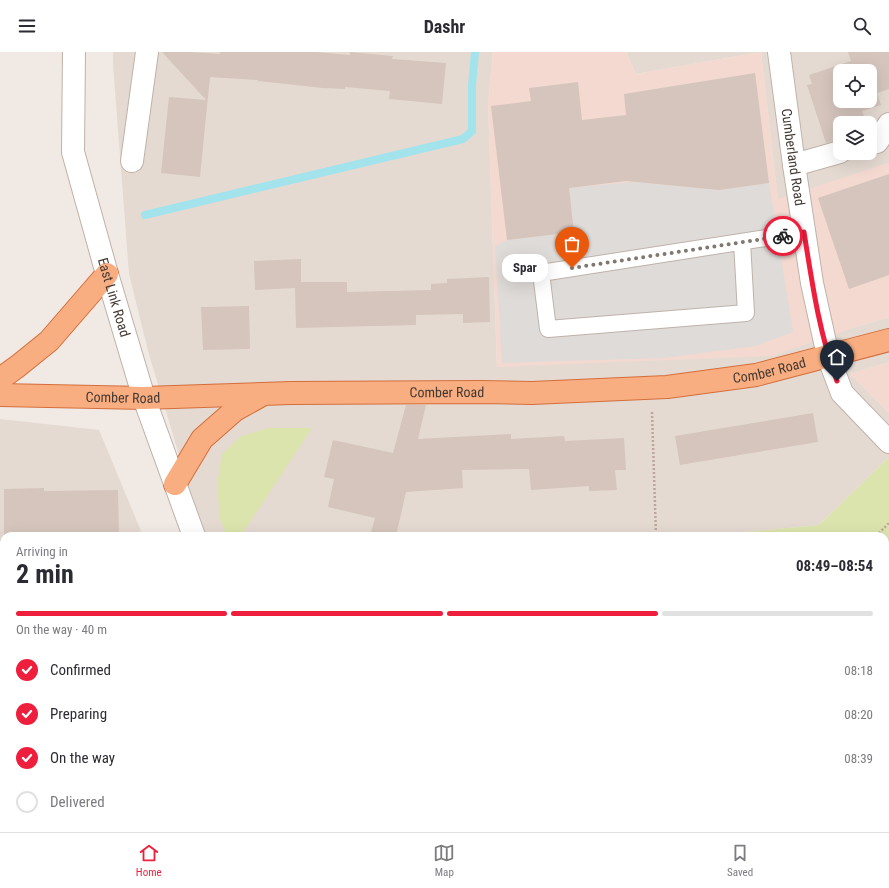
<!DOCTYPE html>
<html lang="en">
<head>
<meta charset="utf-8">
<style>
  :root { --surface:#fff; --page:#f2f2f3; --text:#2b2b33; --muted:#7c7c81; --line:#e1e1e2; --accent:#ee1e3d }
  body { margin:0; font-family:"Roboto Condensed",sans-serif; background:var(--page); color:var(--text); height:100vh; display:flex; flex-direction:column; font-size:15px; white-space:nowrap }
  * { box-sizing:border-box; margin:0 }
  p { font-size:13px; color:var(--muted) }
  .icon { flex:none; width:22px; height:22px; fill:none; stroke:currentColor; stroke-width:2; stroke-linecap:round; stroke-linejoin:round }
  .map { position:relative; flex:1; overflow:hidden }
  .panel { position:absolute; left:0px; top:480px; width:889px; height:300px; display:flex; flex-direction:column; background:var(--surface); border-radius:12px 12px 0 0; box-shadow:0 4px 16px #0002 }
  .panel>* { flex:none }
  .buttons { position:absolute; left:833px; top:12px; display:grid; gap:8px }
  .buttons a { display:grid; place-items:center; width:44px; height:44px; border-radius:8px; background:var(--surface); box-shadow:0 4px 16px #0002; font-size:20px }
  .pin { position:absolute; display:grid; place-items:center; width:34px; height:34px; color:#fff; margin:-41px -17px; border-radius:50% 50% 50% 0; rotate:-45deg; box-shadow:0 0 4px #0007 }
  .pin .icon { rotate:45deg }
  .courier { position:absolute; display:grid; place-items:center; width:40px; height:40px; margin:-20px; border:3px solid #ee1e3d; border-radius:50%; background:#fff; color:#222; box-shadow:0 1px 5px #0007 }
  .bubble { position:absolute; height:28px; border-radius:12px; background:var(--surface); box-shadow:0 4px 16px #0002; font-size:13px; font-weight:700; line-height:28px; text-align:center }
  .summary em { font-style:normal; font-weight:700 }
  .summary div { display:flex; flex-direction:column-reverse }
  .summary { display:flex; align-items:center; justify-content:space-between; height:68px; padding:0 16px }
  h1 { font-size:26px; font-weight:700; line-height:30px }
  .bar { display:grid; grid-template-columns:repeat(4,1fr); gap:6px 4px; align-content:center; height:48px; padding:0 16px }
  .bar i { height:5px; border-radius:3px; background:var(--line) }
  .bar .on { background:var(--accent) }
  .bar p { grid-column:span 4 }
  ol { padding:0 16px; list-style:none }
  li { display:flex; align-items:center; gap:12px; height:44px }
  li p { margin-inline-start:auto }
  li .icon { padding:4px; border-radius:50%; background:var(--accent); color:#fff; stroke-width:4 }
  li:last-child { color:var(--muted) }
  li i { width:22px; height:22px; border:2px solid var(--line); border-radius:50% }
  header { display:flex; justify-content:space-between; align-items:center; height:52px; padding:0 16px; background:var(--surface); font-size:18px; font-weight:700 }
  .menu { display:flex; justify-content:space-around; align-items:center; height:56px; border-top:1px solid var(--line); background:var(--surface); font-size:11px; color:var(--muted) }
  .menu a { display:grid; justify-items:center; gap:2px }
  .menu .on { color:var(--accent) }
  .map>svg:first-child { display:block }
  .residential { fill:#e5dad2; fill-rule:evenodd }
  .commercial { fill:#f3d9d0 }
  .green { fill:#dce4ae }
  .parking { fill:#dfdbd9 }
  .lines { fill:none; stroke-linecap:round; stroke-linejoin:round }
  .stream { stroke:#a3e3ec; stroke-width:8 }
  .building { fill:#d5c5bd; fill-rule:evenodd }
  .service-casing { stroke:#bfb2aa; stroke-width:18 }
  .minor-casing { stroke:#bfb2aa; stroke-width:24 }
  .tertiary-casing { stroke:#bfb2aa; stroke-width:24 }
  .trunk-casing { stroke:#d46e3b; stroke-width:24 }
  .path { stroke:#bda699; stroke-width:2.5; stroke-dasharray:2 2; stroke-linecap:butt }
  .service { stroke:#fff; stroke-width:16 }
  .minor { stroke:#fff; stroke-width:22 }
  .tertiary { stroke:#fff; stroke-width:22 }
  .trunk { stroke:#f8ae80; stroke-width:22 }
  .done { stroke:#807772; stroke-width:4; stroke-dasharray:0 7.2 }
  .route { stroke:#ee1e3d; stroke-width:5 }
  .labels { text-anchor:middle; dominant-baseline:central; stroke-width:4; stroke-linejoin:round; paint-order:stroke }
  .street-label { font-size:14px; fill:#433934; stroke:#fff }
</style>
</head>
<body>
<header><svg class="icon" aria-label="menu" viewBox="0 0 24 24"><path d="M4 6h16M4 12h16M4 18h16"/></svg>Dashr<svg class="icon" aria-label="search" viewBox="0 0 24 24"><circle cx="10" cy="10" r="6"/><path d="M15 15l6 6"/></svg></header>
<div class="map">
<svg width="889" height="780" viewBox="0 0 889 780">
  <rect width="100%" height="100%" fill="#f1e9e4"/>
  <g class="residential">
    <polygon points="113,0 493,0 488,52 497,315 863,273 889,265 889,310 850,322 889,361 889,405 819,473 703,484 206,484 199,470 148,299 129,222 113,12"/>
    <path d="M626 0H889V111L778 148 761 0 636 22ZM840 19H870V49H840ZM840 71H870V101H840Z"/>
    <polygon points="0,367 99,378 143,484 4,484 4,637 0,637"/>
  </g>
  <g class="commercial">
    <polygon points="493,0 626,0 636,22 761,0 778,147 889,111 889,265 862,273 772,304 497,315 488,52"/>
    <polygon points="889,310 889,361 850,322"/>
  </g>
  <g class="green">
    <polygon points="269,376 312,376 241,484 227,484 220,467 217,432 222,402 241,384"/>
    <polygon points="889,405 889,780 447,780 442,776 885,776 885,484 703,484 819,473"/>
    <polygon points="0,637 4,637 4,776 314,776 317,780 0,780"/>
  </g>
  <g class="parking">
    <polygon points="632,130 719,138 769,131 793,280 756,294 664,306 502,311 495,194 507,188 574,180 569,136"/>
    <polygon points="889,632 889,735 885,731 885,636"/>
  </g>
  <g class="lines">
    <polyline class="stream" points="145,163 463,87 472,79 472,33 475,0"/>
  </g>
  <g class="building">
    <polygon points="162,0 191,0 220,2 220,0 315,0 350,3 350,0 393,4 392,7 446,11 442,52 389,47 390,39 345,35 345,37 323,36 258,29 258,28 210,25 200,125 161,121 169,45 206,48"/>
    <path d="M848 0H889V37L877 41 881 53 862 59 866 71H840V88L826 91 807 33 812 32 809 23 851 9ZM840 19H870V49H840Z"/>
    <polygon points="755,21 769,131 719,138 626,129 569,136 574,180 507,188 491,54 531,49 529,36 578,30 582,68 626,63 624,42"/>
    <polygon points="889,122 889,223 849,237 818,146"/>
    <polygon points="301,207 301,230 347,230 347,240 431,238 431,232 447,231 447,227 489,225 490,270 463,271 463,262 416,263 416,273 296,276 295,236 255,238 254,209"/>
    <polygon points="249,254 250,297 203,298 201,255"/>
    <polygon points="406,353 426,353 418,387 511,382 511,387 564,384 565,389 624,386 626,418 615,418 617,438 589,439 589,434 531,438 529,417 462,418 463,436 406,440 396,484 370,484 375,466 328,455 334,427 324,425 333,388 393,401"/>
    <polygon points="813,361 818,390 680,413 675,384"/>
    <polygon points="44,436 44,439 118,438 119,482 4,484 4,437"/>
  </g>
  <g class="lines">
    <g class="service-casing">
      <polyline id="service" points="742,190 746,261 548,277 541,221 804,180"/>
    </g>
    <g class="minor-casing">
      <g id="minor">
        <path id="s1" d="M779 0 794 113 812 231 828 304 842 341 889 390"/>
        <polyline points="870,92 877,90 889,72"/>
        <polyline points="132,109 147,0"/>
        <polyline points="794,113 840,100"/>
      </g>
    </g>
    <g class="tertiary-casing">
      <g id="tertiary">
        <path id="s2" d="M74 0 73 100 107 222 144 346 194 484"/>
        <polyline points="380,776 386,780"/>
      </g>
    </g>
    <g class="trunk-casing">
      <g id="trunk">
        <polyline points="0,327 18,314 49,289 107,222"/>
        <path id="s3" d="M0 343 144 346 291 341 480 340 532 341 667 335 756 323 889 288"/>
        <polyline points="175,432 202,387 235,358 262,343"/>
      </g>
    </g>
    <g class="path">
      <polyline points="652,360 656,484"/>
      <polyline points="876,484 889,471"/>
      <polyline points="885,558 889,559"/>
      <polyline points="885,601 889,598"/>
      <polyline points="885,685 889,687"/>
      <polyline points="762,776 776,780"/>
    </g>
    <use href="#service" class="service"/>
    <use href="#minor" class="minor"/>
    <use href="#tertiary" class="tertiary"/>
    <use href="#trunk" class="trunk"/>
  </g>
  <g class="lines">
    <polyline class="done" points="572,216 783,184"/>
    <path class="route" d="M783 184 804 180C812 230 819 281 837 329"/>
  </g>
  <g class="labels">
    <g class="street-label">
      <text stroke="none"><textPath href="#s1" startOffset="106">Cumberland Road</textPath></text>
      <text stroke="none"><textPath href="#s2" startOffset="251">East Link Road</textPath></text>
      <text stroke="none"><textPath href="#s3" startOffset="771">Comber Road</textPath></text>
      <text stroke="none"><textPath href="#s3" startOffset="447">Comber Road</textPath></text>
      <text stroke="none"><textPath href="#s3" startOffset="123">Comber Road</textPath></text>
    </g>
  </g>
</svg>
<div class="buttons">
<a><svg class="icon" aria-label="locate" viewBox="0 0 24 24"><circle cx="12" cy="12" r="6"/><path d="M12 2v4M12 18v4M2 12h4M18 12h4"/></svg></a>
<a><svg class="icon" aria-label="layers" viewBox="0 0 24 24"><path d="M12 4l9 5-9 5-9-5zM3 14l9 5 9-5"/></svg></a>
</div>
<div class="pin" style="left:572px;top:216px;background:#ea580c"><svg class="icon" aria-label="bag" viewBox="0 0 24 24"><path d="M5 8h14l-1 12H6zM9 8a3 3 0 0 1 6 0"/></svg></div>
<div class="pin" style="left:837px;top:329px;background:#1f2937"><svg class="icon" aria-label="home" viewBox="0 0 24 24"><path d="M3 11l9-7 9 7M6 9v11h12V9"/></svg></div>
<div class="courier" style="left:783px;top:184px"><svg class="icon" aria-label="bike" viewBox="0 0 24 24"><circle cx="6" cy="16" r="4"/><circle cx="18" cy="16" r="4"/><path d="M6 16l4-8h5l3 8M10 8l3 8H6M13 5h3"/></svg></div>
<div class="bubble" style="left:502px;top:202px;width:46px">Spar</div>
<section class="panel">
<div class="summary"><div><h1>2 min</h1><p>Arriving in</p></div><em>08:49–08:54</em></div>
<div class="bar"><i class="on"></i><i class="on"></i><i class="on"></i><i></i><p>On the way · 40 m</p></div>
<ol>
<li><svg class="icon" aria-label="check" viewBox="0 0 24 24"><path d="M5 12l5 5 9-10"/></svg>Confirmed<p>08:18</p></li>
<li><svg class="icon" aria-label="check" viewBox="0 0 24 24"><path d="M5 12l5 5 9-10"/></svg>Preparing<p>08:20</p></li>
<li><svg class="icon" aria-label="check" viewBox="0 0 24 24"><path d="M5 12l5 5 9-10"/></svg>On the way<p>08:39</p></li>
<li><i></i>Delivered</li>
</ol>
</section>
</div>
<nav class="menu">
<a class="on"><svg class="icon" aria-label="home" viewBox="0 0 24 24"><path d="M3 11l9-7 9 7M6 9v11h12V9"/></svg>Home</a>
<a><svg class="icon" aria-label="map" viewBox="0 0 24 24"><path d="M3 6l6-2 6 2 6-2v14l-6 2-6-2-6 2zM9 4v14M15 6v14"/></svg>Map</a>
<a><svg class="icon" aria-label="saved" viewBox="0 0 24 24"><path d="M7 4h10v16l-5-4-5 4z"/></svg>Saved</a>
</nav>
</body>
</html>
